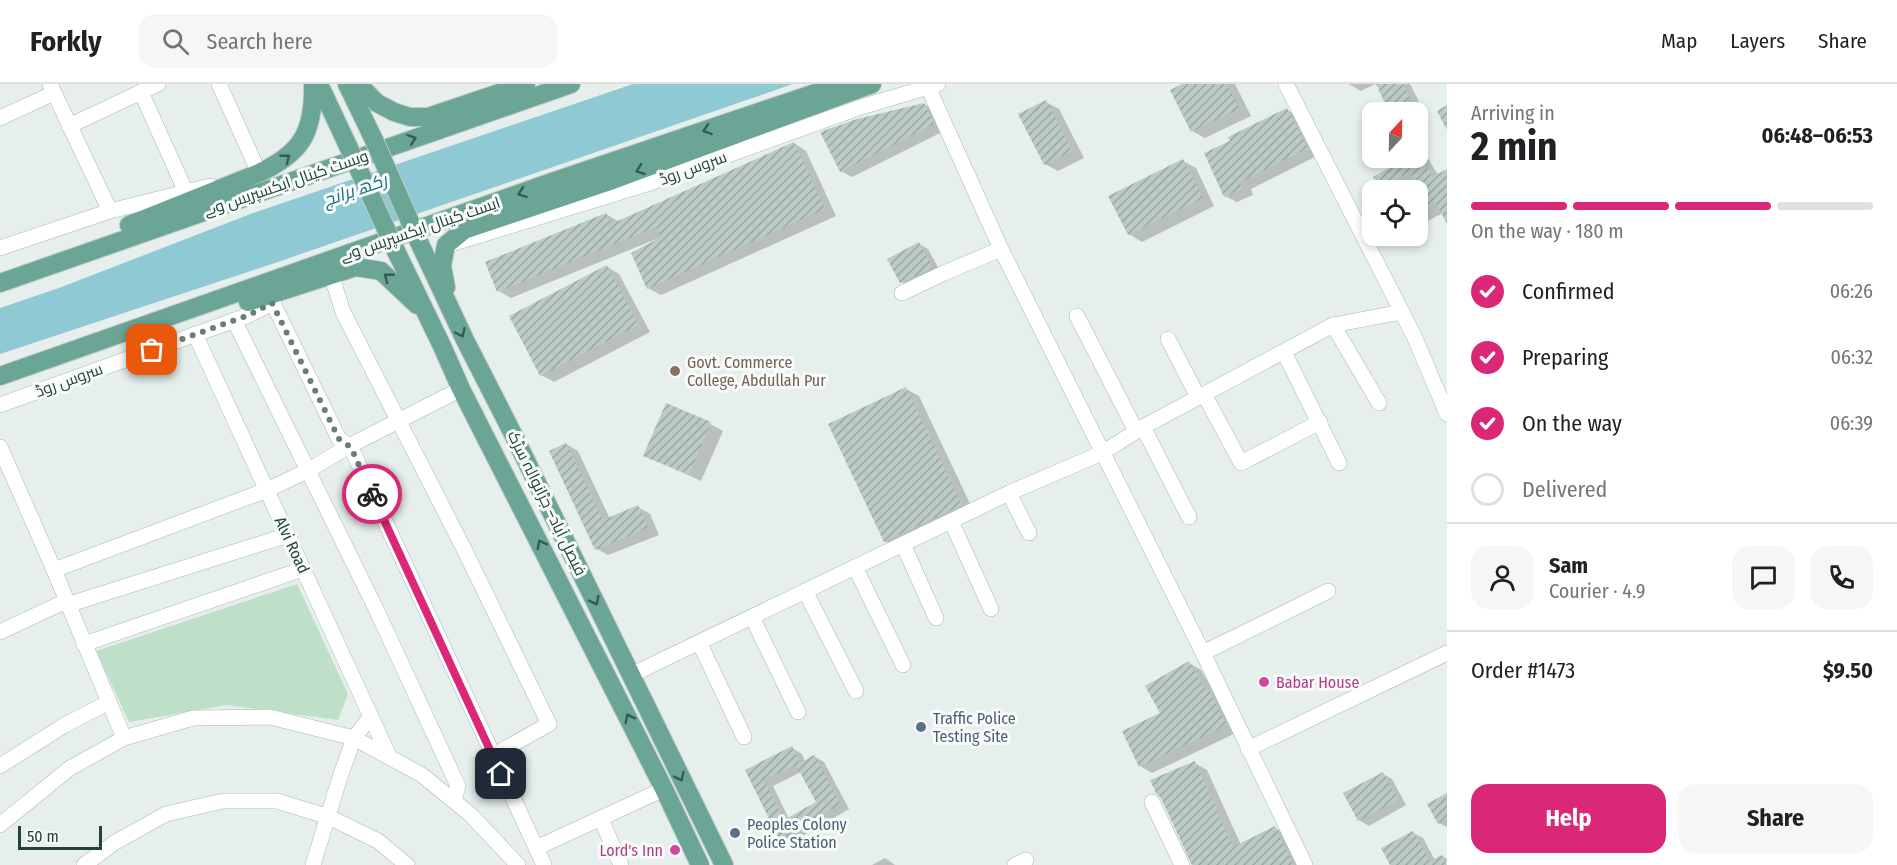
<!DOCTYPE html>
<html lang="en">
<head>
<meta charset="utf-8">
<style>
  :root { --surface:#fff; --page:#f6f6f6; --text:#202124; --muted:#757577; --line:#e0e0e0; --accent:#db2777 }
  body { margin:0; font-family:"Fira Sans Condensed",Cairo,sans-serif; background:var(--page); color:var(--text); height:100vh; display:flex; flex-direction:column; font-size:22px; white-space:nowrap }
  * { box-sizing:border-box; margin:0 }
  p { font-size:20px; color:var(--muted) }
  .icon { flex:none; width:33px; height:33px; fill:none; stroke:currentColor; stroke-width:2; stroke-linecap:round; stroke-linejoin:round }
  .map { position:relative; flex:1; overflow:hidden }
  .panel { display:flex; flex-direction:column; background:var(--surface); width:450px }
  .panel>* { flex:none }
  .needle { width:39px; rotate:22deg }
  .buttons { position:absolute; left:1362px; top:18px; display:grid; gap:12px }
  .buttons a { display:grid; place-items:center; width:66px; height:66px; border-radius:12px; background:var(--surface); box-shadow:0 3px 9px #0003; font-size:30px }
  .scale { position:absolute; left:18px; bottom:15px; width:84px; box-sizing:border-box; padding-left:6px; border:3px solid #24423a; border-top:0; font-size:16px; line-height:21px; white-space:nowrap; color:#24423a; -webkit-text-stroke:4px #f7fbf9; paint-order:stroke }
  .pin { position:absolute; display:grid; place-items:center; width:51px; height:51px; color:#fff; margin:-26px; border-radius:12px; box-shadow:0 3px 9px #0006 }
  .courier { position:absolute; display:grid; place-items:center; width:60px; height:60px; margin:-30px; border:4px solid #db2777; border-radius:50%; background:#fff; color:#222; box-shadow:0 2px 8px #0007 }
  .summary em { font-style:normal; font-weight:700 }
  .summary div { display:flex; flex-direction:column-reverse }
  .summary { display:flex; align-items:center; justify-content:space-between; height:102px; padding:0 24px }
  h1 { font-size:39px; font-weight:700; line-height:45px }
  .bar { display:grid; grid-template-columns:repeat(4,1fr); gap:9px 6px; align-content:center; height:72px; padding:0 24px }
  .bar i { height:8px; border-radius:4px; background:var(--line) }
  .bar .active { background:var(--accent) }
  .bar p { grid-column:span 4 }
  .line { display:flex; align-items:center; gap:15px; padding:0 24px; border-top:2px solid var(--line) }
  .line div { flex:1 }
  .round { display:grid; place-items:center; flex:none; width:63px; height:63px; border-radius:18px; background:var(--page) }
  ol { padding:0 24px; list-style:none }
  li { display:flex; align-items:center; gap:18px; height:66px }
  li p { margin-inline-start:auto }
  li .icon { padding:6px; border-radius:50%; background:var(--accent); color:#fff; stroke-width:4 }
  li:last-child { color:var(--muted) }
  li i { width:33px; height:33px; border:3px solid var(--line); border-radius:50% }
  .button { display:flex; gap:12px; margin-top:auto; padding:12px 24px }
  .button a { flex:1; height:69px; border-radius:18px; background:var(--accent); color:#fff; font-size:24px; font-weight:700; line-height:69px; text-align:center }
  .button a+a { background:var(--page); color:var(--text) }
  header { display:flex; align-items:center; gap:36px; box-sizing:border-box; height:84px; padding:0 30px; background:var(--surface); border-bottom:2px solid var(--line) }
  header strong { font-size:28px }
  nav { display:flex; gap:33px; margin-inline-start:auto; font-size:21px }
  .search { width:420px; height:54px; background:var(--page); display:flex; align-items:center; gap:15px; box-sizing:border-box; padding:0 21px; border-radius:18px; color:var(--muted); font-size:22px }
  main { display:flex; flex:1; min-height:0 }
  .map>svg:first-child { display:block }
  .green { fill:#bfe0c8 }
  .water { fill:#8ec9d4 }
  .shadow { fill:#0003; fill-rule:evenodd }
  .building { fill:url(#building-hatch); fill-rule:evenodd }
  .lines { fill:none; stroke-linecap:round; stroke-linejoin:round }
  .minor-casing { stroke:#a8b8b2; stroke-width:16 }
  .major-casing { stroke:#c2cac8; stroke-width:20 }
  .minor { stroke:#fff; stroke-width:15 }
  .major { stroke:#6aa596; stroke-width:18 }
  .major-bridge-casing { stroke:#c2cac8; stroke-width:20; stroke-linecap:butt }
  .major-bridge { stroke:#6aa596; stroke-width:18 }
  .oneway { stroke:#365b51 }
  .done { stroke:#687f78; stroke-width:6; stroke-dasharray:0 10.8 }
  .route { stroke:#db2777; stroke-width:8 }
  .education-dot { fill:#8d6e63; stroke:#f7fbf9; stroke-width:2 }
  .hotel-dot { fill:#d1479c; stroke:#f7fbf9; stroke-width:2 }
  .service-dot { fill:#5c6f8a; stroke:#f7fbf9; stroke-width:2 }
  .labels { text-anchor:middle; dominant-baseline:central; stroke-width:6; stroke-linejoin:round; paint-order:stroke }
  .street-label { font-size:16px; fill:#24423a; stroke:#f7fbf9 }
  .education-label { font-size:16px; fill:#785e54; stroke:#f7fbf9; text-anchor:start }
  .hotel-label { font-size:16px; fill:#b23c85; stroke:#f7fbf9; text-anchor:start }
  .service-label { font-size:16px; fill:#4e5e75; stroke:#f7fbf9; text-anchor:start }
  .water-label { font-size:18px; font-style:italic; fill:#1c6f80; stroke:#f7fbf9 }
</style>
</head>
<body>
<header>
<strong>Forkly</strong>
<div class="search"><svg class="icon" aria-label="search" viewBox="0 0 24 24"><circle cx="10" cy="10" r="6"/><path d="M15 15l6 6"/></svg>Search here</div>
<nav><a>Map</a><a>Layers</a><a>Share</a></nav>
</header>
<main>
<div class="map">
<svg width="1447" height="781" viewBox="0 0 1447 781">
  <defs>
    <pattern id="building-hatch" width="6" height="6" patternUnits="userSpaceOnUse" patternTransform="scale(1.5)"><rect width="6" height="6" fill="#bbcac4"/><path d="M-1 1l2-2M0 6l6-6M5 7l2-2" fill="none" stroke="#98a6a0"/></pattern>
  </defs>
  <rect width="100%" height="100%" fill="#e6efeb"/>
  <polygon class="green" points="297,500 348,610 338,636 227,621 129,638 96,567"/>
  <polygon class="water" points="633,0 793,0 272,180 0,270 0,224 59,204 253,129"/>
  <g class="shadow">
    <polygon points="1185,0 1235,0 1251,32 1205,54 1192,47"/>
    <polygon points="1349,0 1375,0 1361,7"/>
    <polygon points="1377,0 1410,0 1421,22 1408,28 1396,28 1389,25"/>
    <polygon points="1046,18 1059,25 1084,74 1058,87 1045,80"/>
    <polygon points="924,20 935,27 944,47 852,93 841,87"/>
    <polygon points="1287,26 1299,32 1319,71 1251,105 1253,111 1237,118 1225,112 1232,58"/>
    <polygon points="794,59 806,67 836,132 661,211 648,204 659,154 511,214 499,207 606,130 619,138"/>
    <polygon points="1418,69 1429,76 1438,91 1447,87 1447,136 1443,129 1418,142 1418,106 1384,106 1375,94 1410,74 1418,74"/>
    <polygon points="1183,77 1196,84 1214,122 1142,158 1129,150"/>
    <polygon points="919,160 928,165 941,189 911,203 902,198"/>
    <polygon points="607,183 619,190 650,248 554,298 541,291"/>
    <polygon points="906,305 919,312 974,428 898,465 885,457"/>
    <polygon points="710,340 723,347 701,397 645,371"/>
    <polygon points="566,360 578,367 610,435 638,423 650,430 659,451 608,471 597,465"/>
    <polygon points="1189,579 1201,586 1238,648 1152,689 1140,682 1162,629"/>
    <path d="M792 664 802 670 805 677 814 672 824 678 849 725 799 754 801 759 792 763 782 758 747 686ZM801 688 818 718 789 735 773 702Z"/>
    <polygon points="1195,679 1207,686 1241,761 1275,744 1287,751 1302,781 1193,781 1153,697"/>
    <polygon points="1383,690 1392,695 1406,721 1369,742 1359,736 1345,710"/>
    <polygon points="1447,710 1447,743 1439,739 1429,720"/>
    <polygon points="1413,749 1423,754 1435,776 1442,772 1447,775 1447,778 1445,778 1446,781 1391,781"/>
    <polygon points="885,774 895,781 872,781"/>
  </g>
  <g class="building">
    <polygon points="1182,0 1227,0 1239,25 1191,48 1170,6"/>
    <polygon points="1376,0 1403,0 1410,15 1388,26"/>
    <polygon points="1046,16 1072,67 1044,81 1018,30"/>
    <polygon points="924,19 934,40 840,88 820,48 857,35"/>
    <polygon points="1447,21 1447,46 1437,27"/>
    <polygon points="1287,24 1308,64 1240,98 1242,105 1224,113 1204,69 1230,57 1228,53"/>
    <polygon points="794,58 825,125 647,205 631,169 661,153 656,143 497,208 485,178 606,129 611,140"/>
    <polygon points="1407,74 1421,74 1432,93 1447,85 1447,140 1436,119 1418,129 1418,104 1409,88 1380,105 1373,93"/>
    <polygon points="1183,75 1203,114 1128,151 1108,112"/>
    <polygon points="919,158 933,184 900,199 887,175"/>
    <polygon points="607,181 638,241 540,292 509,232"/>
    <polygon points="906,303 962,421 884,458 828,340"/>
    <polygon points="666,319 711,338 689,391 643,372"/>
    <polygon points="566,359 603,436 638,421 648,444 595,466 549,367"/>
    <polygon points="1189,577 1206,607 1209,605 1227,641 1139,683 1122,647 1160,629 1145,602"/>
    <path d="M792 662 800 679 814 671 841 720 790 749 792 753 781 759 745 686ZM796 681 816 718 784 736 764 696Z"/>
    <polygon points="1195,677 1233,763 1275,742 1294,781 1192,781 1161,714 1156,709 1150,696"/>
    <polygon points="1383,688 1398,716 1358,737 1343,709"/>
    <polygon points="1447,709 1447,735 1438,740 1427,720"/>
    <polygon points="1413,747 1430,777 1442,771 1447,781 1390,781 1381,764"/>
  </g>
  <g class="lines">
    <g class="minor-casing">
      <g id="minor">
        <polyline points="50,0 110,127"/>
        <polyline points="219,0 259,89 250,92"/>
        <polyline points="1286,0 1414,252 1447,330"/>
        <polyline points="928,3 1001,165 1203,569 1305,781"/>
        <polyline points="141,8 186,108"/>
        <polyline points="0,34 54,9"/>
        <polyline points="69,42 158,0"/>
        <polyline points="448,161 653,98 861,23 938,0"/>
        <polyline points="0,164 110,127 210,102"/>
        <polyline points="331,190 343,228 464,465 549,640 492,672"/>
        <polyline points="902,209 944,189 1001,165"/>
        <polyline points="269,211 339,355 349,362 353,368 544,781"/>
        <polyline points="1077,232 1136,347"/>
        <polyline points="234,236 376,525 458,702 454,717"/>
        <polyline points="1333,241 1379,319"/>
        <polyline points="195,250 389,672"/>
        <polyline points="1168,255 1198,313"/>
        <polyline points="1284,268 1339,379"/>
        <polyline points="1204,310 1241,379 1320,338"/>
        <polyline points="0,321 249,231 272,219"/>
        <polyline points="1143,343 1189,433"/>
        <polyline points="0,363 54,486 124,654"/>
        <polyline points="1009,409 1029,449"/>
        <polyline points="951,437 991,525"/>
        <polyline points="903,460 936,534"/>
        <polyline points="855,483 903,581"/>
        <polyline points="54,486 267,406 309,386 349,362 461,305"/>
        <polyline points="805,507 856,607"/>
        <polyline points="67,521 288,451"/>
        <polyline points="752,533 798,628"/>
        <polyline points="0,548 66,517"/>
        <polyline points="699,558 744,653"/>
        <polyline points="84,560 303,485"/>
        <polyline points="1203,569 1328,507"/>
        <polyline points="631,591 1009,409 1102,369 1143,343 1333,241 1402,228"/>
        <polyline points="1248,665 1447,569"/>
        <polyline points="0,682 63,642 109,618"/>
        <polyline points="1152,718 1182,781"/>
        <polyline points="601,735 621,781"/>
        <polyline points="0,741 70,684 124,654 193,634 270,633 354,654 422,691 471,731 518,781"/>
        <polyline points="536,764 664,705"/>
        <polyline points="84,781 114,759 166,730 223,717 277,717 329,733 378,757 407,781"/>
        <polyline points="313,781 340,693 354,654 371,632"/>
        <polyline points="1015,781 1026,776"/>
      </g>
    </g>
    <g class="major-casing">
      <g id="major">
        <polyline points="319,0 348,62"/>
        <polyline points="347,0 374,56"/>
        <polyline points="358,0 377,19 394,28 410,33 428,33 526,0"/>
        <path d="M129 141 259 89C302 69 314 48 313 0"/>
        <polyline points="419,158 465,256 514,352 724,781"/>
        <polyline points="396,167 442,262 461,305 664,705 700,781"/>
        <polyline points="0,199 571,0"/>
        <polyline points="446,203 442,182 446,161 464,146 610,97 872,0"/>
        <polyline points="248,218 356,183 381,187 417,221"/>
        <polyline points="0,292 552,98 842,0"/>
      </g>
    </g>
    <use href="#minor" class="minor"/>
    <use href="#major" class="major"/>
    <g class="major-bridge-casing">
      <g id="major-bridge">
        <polyline points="374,56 419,158"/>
        <polyline points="348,62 396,167"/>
      </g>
    </g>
    <use href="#major-bridge" class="major-bridge"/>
  </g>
  <defs><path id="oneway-chevron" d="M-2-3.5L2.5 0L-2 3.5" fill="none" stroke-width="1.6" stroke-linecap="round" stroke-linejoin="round" transform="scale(1.5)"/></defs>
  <g class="oneway">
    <use href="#oneway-chevron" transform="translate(707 46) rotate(161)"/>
    <use href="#oneway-chevron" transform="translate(412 55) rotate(-19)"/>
    <use href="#oneway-chevron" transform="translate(286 74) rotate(-38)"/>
    <use href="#oneway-chevron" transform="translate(640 86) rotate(160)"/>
    <use href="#oneway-chevron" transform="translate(522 109) rotate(160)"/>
    <use href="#oneway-chevron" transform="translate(388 193) rotate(-142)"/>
    <use href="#oneway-chevron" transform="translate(461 249) rotate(65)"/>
    <use href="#oneway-chevron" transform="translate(541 460) rotate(-117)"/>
    <use href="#oneway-chevron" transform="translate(595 517) rotate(64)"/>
    <use href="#oneway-chevron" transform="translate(629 634) rotate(-117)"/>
    <use href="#oneway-chevron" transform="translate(680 693) rotate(64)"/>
  </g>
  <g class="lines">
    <polyline class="done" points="152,266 249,231 272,219 339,355 349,362 353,368 372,410"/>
    <polyline class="route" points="372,410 501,690"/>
  </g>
  <circle class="education-dot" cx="675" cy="287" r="6"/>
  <g class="hotel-dot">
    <circle cx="1264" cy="598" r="6"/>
    <circle cx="675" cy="766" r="6"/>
  </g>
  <g class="service-dot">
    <circle cx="921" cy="643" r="6"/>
    <circle cx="735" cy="749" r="6"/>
  </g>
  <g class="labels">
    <g class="street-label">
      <text transform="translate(693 84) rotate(-20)">سروس روڈ</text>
      <text transform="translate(286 99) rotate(-19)">ویسٹ کینال ایکسپریس وے</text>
      <text transform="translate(420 145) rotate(-19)">ایسٹ کینال ایکسپریس وے</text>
      <text transform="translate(69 296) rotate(-20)">سروس روڈ</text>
      <text transform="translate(547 419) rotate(64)">فیصل آباد– جڑانوالہ سڑک</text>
      <text transform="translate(292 461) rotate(65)">Alvi Road</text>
    </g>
    <g class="education-label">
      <text x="687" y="278">Govt. Commerce<tspan x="687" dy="18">College, Abdullah Pur</tspan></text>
    </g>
    <g class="hotel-label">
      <text x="1276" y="598">Babar House</text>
      <text x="663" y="766" text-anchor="end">Lord's Inn</text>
    </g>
    <g class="service-label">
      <text x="933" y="634">Traffic Police<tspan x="933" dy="18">Testing Site</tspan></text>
      <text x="747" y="740">Peoples Colony<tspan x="747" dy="18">Police Station</tspan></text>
    </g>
    <g class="water-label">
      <text transform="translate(355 106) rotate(-19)">رکھ برانچ</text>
    </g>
  </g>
</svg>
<div class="buttons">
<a><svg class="needle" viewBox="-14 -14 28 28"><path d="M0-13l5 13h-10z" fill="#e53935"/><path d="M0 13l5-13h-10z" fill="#757577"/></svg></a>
<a><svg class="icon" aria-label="locate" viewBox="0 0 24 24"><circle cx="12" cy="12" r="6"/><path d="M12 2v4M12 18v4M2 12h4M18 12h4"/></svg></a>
</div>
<div class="scale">50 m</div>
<div class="pin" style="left:152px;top:266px;background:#ea580c"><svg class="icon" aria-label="bag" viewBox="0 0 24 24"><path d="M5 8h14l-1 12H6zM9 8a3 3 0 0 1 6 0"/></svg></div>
<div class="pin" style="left:501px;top:690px;background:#1f2937"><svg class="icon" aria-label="home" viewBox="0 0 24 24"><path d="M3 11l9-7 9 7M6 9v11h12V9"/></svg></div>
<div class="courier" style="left:372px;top:410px"><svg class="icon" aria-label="bike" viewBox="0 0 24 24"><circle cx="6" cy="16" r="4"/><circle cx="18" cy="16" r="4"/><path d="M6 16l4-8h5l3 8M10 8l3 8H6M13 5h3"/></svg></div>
</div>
<section class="panel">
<div class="summary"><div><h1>2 min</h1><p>Arriving in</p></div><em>06:48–06:53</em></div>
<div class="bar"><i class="active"></i><i class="active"></i><i class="active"></i><i></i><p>On the way · 180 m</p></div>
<ol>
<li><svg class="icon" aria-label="check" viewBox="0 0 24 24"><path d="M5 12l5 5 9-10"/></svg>Confirmed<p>06:26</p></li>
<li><svg class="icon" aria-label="check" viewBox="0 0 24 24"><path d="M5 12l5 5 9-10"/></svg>Preparing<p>06:32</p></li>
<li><svg class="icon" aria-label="check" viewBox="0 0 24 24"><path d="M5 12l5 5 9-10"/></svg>On the way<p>06:39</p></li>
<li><i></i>Delivered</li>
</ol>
<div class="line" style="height:108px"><a class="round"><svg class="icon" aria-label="person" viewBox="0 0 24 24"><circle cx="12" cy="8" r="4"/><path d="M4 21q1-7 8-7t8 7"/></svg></a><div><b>Sam</b><p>Courier · 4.9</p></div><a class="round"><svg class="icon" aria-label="chat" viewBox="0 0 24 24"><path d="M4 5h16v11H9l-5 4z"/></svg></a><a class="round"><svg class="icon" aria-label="phone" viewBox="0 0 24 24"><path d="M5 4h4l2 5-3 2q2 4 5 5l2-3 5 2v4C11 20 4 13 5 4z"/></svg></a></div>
<div class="line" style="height:78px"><div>Order #1473</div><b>$9.50</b></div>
<div class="button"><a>Help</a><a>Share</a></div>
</section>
</main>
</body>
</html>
